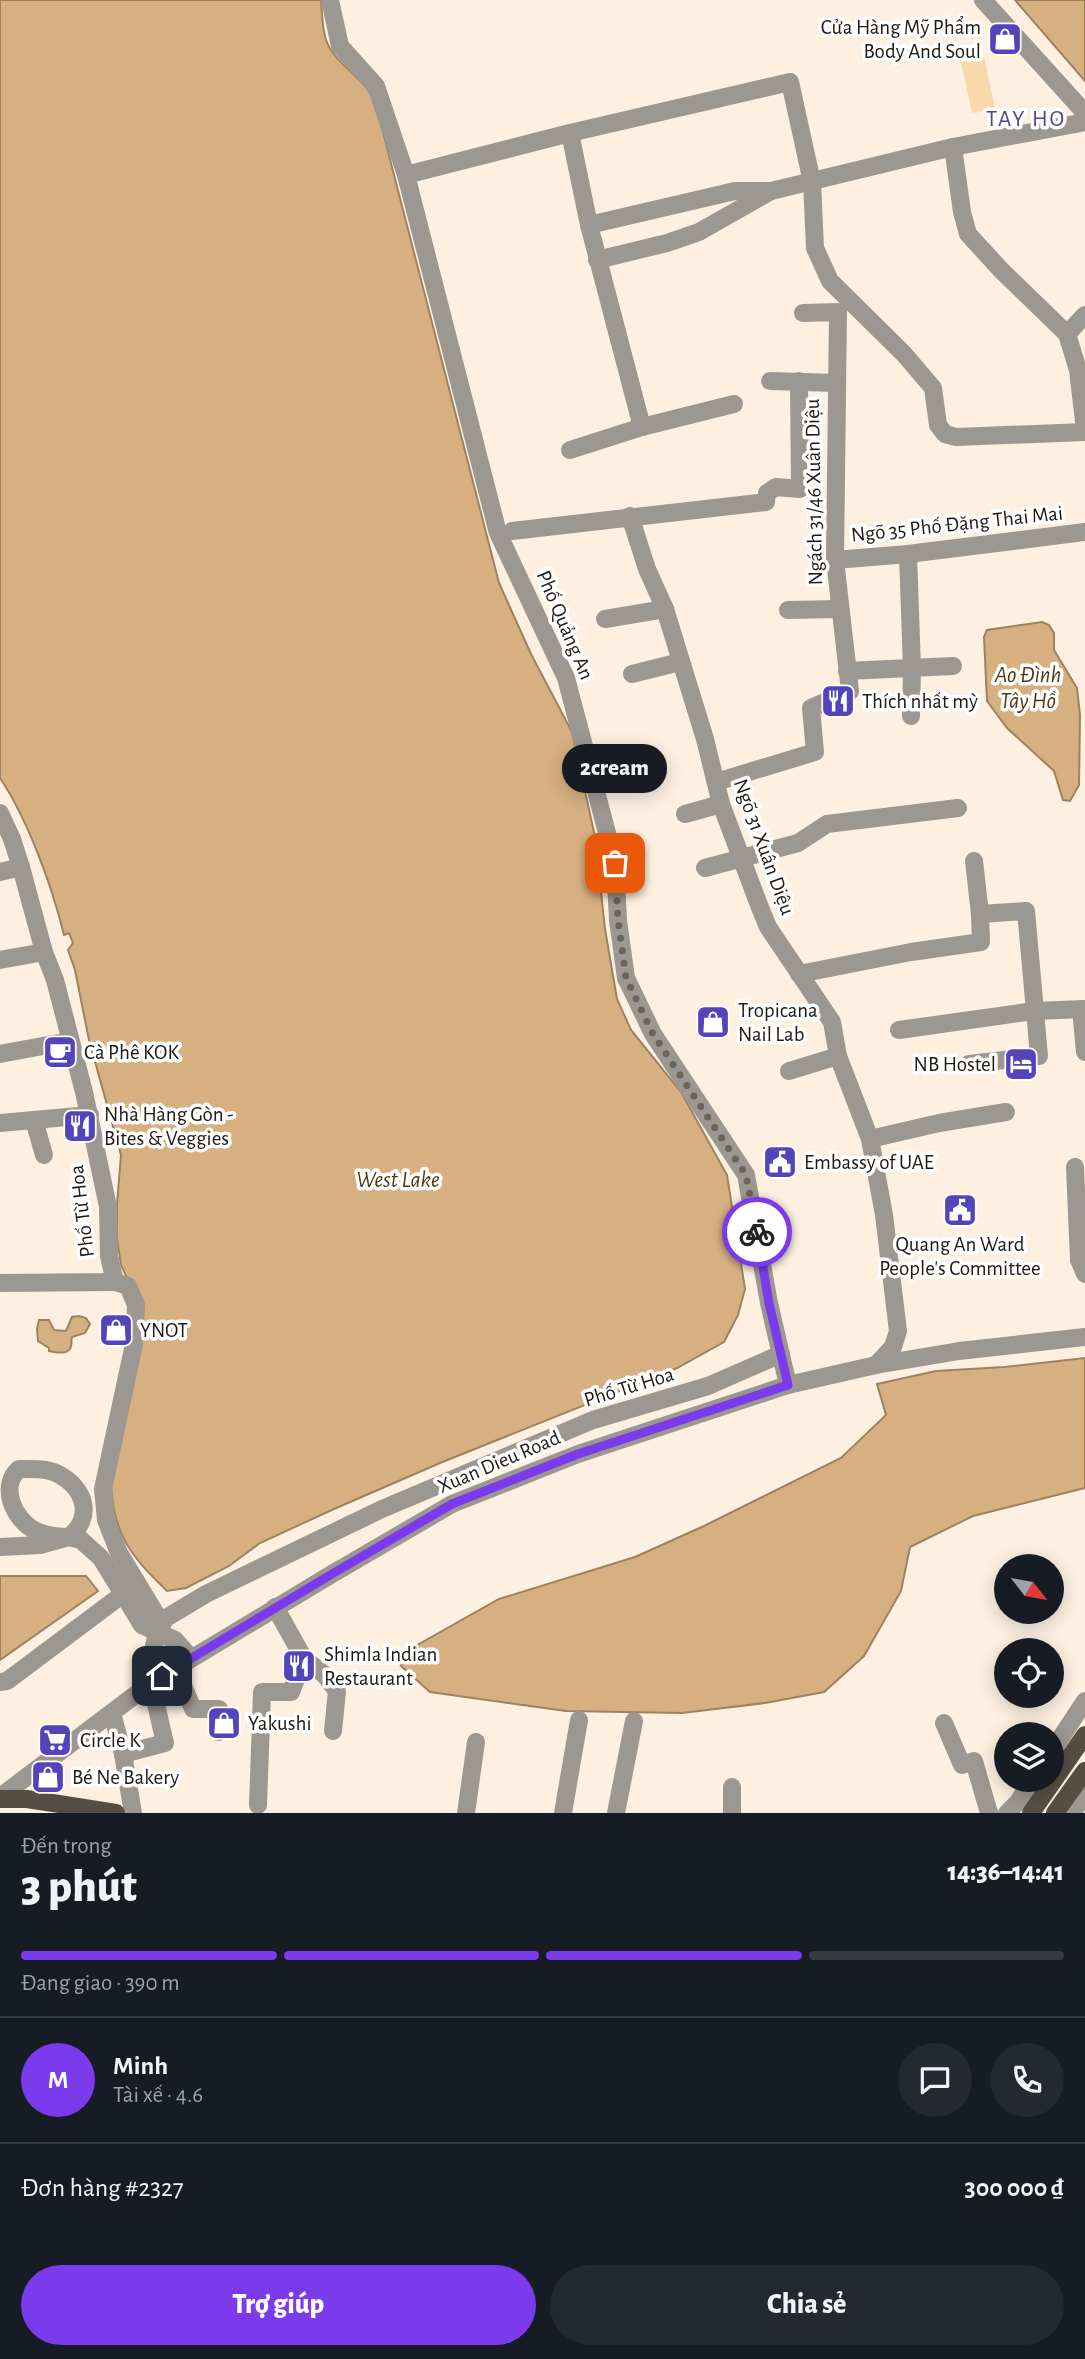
<!DOCTYPE html>
<html lang="vi">
<head>
<meta charset="utf-8">
<style>
  :root { --surface:#171b24; --page:#242831; --text:#f1f3f6; --muted:#9ea1a6; --line:#363941; --accent:#7c3aed }
  body { margin:0; font-family:"Alegreya Sans",sans-serif; background:var(--page); color:var(--text); height:100vh; display:flex; flex-direction:column; font-size:26px; white-space:nowrap }
  * { box-sizing:border-box; margin:0 }
  p { font-size:23px; color:var(--muted) }
  .icon { flex:none; width:38px; height:38px; fill:none; stroke:currentColor; stroke-width:2; stroke-linecap:round; stroke-linejoin:round }
  .map { position:relative; height:1813px; overflow:hidden }
  .sheet { display:flex; flex-direction:column; background:var(--surface); flex:1 }
  .sheet>* { flex:none }
  .needle { width:46px; rotate:121deg }
  .buttons { position:absolute; left:994px; top:1554px; display:grid; gap:14px }
  .buttons a { display:grid; place-items:center; width:70px; height:70px; border-radius:50%; background:var(--surface); box-shadow:0 4px 18px #0003; font-size:35px }
  .pin { position:absolute; display:grid; place-items:center; width:60px; height:60px; color:#fff; margin:-30px; border-radius:14px; box-shadow:0 4px 10px #0006 }
  .courier { position:absolute; display:grid; place-items:center; width:70px; height:70px; margin:-35px; border:5px solid #7c3aed; border-radius:50%; background:#fff; color:#222; box-shadow:0 2px 9px #0007 }
  .bubble { position:absolute; height:49px; border-radius:24px; background:var(--surface); box-shadow:0 4px 18px #0003; font-size:23px; font-weight:800; line-height:49px; text-align:center }
  .head em { font-style:normal; font-weight:800 }
  .head div { display:flex; flex-direction:column-reverse }
  .head { display:flex; align-items:center; justify-content:space-between; height:119px; padding:0 21px }
  h1 { font-size:46px; font-weight:800; line-height:52px }
  .bar { display:grid; grid-template-columns:repeat(4,1fr); gap:10px 7px; align-content:center; height:84px; padding:0 21px }
  .bar i { height:9px; border-radius:5px; background:var(--line) }
  .bar .selected { background:var(--accent) }
  .bar p { grid-column:span 4 }
  .line { display:flex; align-items:center; gap:18px; padding:0 21px; border-top:2px solid var(--line) }
  .line div { flex:1 }
  .round { display:grid; place-items:center; flex:none; width:74px; height:74px; border-radius:37px; background:var(--page) }
  .cta { display:flex; gap:14px; margin-top:auto; padding:14px 21px }
  .cta a { flex:1; height:80px; border-radius:42px; background:var(--accent); color:#fff; font-size:28px; font-weight:800; line-height:80px; text-align:center }
  .cta a+a { background:var(--page); color:var(--text) }
  .map>svg:first-child { display:block }
  .garden { fill:#fad8ae }
  .water { fill:#d6b081; stroke:#9e8260; stroke-width:2 }
  .lines { fill:none; stroke-linecap:round; stroke-linejoin:round }
  .minor { stroke:#9d9791; stroke-width:18 }
  .major { stroke:#574e43; stroke-width:18 }
  .done { stroke:#6b645b; stroke-width:7; stroke-dasharray:0 12.6 }
  .route { stroke:#7c3aed; stroke-width:9 }
  .labels { text-anchor:middle; dominant-baseline:central; stroke-width:7; stroke-linejoin:round; paint-order:stroke }
  .poi-label { font-size:21px; fill:#1d1813; stroke:#fff; text-anchor:start }
  .street-label { font-size:21px; fill:#1d1813; stroke:#fff }
  .neighbourhood-label { font-size:23px; letter-spacing:2px; fill:#4b4986; stroke:#fff }
  .water-label { font-size:23px; font-style:italic; fill:#533913; stroke:#fff }
</style>
</head>
<body>
<div class="map">
<svg width="1085" height="1813" viewBox="0 0 1085 1813">
  <rect width="100%" height="100%" fill="#fdf0e1"/>
  <polygon class="garden" points="984,57 995,108 972,113 961,62"/>
  <g class="water">
    <path d="M0 0H321C322 12 322 28 326 40 335 65 364 77 375 101L499 583 531 654 572 732 603 873 601 892 605 929 617 999 631 1030 681 1092 727 1175 745 1289 738 1315 724 1342 677 1368 440 1463 334 1509 260 1543 229 1566 186 1588 167 1591C131 1556 113 1535 111 1483L135 1361 127 1278 121 1265 117 1239V1204L121 1155 89 1040 75 970 68 950 73 943 69 933 64 935C52 886 28 820 0 778Z"/>
    <polygon points="1015,0 1085,0 1085,81"/>
    <polygon points="1042,622 1049,625 1054,633 1054,650 1077,688 1080,715 1079,785 1070,801 1063,800 1054,771 1007,728 987,701 984,637 987,630"/>
    <path d="M79 1316 86 1318 90 1324 85 1333 72 1337C71 1340 72 1343 71 1346 69 1356 55 1352 49 1351V1348L38 1341 37 1329 39 1320H49L54 1330 66 1331 72 1317Z"/>
    <polygon points="1085,1358 1085,1488 973,1516 910,1547 901,1591 864,1656 824,1692 765,1703 682,1713 566,1711 430,1692 401,1666 398,1656 499,1599 635,1557 704,1526 841,1458 886,1415 877,1384 936,1371 1004,1367"/>
    <polygon points="0,1576 86,1576 98,1591 0,1660"/>
  </g>
  <g class="lines">
    <g class="minor">
      <polyline points="330,0 340,46 376,86 406,175 498,533 566,678 615,863 618,920 626,978 653,1034 746,1175 769,1303 788,1385"/>
      <polyline points="983,0 1085,113"/>
      <polyline points="570,133 790,82 812,182 815,248 830,281 904,354 933,388 938,425 945,434 956,437 1085,432"/>
      <polyline points="953,147 962,212 968,234 1001,270 1067,334"/>
      <polyline points="406,175 570,133 589,225"/>
      <polyline points="597,260 667,243 699,232 771,191"/>
      <polyline points="1085,315 1067,334 1078,370 1085,430"/>
      <polyline points="770,381 835,383"/>
      <polyline points="642,427 589,225 735,191 771,191 953,147 1085,122"/>
      <polyline points="570,450 642,427 734,404"/>
      <polyline points="630,516 647,569 665,609 705,739 721,804 759,905 768,927 832,1022 838,1056 870,1139 884,1215 898,1331 893,1347 876,1365"/>
      <polyline points="512,531 766,502 767,493 776,487 800,489 799,381"/>
      <polyline points="908,554 912,668 911,716"/>
      <polyline points="835,560 908,554 1085,532"/>
      <polyline points="788,610 840,609"/>
      <polyline points="605,619 665,609"/>
      <polyline points="847,671 953,666"/>
      <polyline points="632,674 680,662"/>
      <polyline points="716,782 815,752 811,708 850,691 835,560 838,312 803,313"/>
      <polyline points="0,813 12,839 21,867 44,952 55,980 84,1092 108,1207 109,1256 115,1282 128,1286 136,1305 134,1344 103,1489 106,1520 119,1553 157,1616 157,1632 153,1651 162,1676"/>
      <polyline points="685,814 721,804"/>
      <polyline points="974,861 980,914"/>
      <polyline points="705,868 798,843 827,824 958,808"/>
      <polyline points="0,872 21,867"/>
      <polyline points="0,960 44,952"/>
      <polyline points="799,974 911,952 981,942 980,914 1026,911 1039,1056 969,1064"/>
      <polyline points="1081,1009 1085,1052"/>
      <polyline points="899,1030 1034,1011 1085,1009"/>
      <polyline points="0,1054 70,1041"/>
      <polyline points="789,1071 838,1056"/>
      <polyline points="34,1120 44,1155"/>
      <polyline points="0,1123 90,1115"/>
      <polyline points="870,1139 939,1123 1006,1112"/>
      <polyline points="1075,1167 1079,1260 1085,1274"/>
      <polyline points="0,1283 115,1282"/>
      <path d="M19 1469C32 1469 47 1468 58 1474 85 1488 94 1517 69 1537 57 1537 47 1536 36 1531 12 1519 0 1485 19 1469Z"/>
      <polyline points="0,1547 40,1545 69,1537 81,1540 101,1558 142,1625 175,1640 190,1657"/>
      <polyline points="157,1632 166,1618 206,1594 382,1509 593,1420 708,1386 781,1354"/>
      <polyline points="304,1659 325,1675 337,1691 333,1731"/>
      <polyline points="175,1667 193,1709 219,1709 219,1732"/>
      <polyline points="0,1682 7,1681 123,1594"/>
      <polyline points="112,1713 123,1754 133,1813"/>
      <polyline points="944,1723 962,1765 974,1761 989,1813"/>
      <polyline points="1052,1751 1085,1701"/>
      <polyline points="123,1754 165,1743 151,1683"/>
      <polyline points="732,1787 732,1813"/>
      <polyline points="0,1797 151,1683 332,1574 452,1504 578,1454 788,1385 876,1365 959,1351 1085,1337"/>
      <polyline points="258,1805 262,1692 291,1692 304,1659 275,1607"/>
      <polyline points="466,1813 476,1742"/>
      <polyline points="563,1813 579,1720"/>
      <polyline points="616,1813 634,1721"/>
      <polyline points="1007,1813 1018,1802 1032,1780"/>
      <polyline points="1072,1813 1085,1794"/>
    </g>
    <g class="major">
      <polyline points="0,1799 27,1799 116,1813"/>
      <polyline points="1031,1813 1085,1735"/>
      <polyline points="1055,1813 1085,1771"/>
    </g>
  </g>
  <g class="lines">
    <polyline class="done" points="615,863 618,920 626,978 653,1034 746,1175 757,1232"/>
    <polyline class="route" points="162,1676 332,1574 452,1504 578,1454 788,1385 769,1303 757,1232"/>
  </g>
  <defs>
    <g id="shop-square" transform="scale(1.75)"><rect x="-9" y="-9" width="18" height="18" rx="4" fill="#5444bb" stroke="#fff"/><path d="M-5-2.5h2.3a2.7 3.5 0 0 1 5.4 0H5L5.5 6h-11ZM-1.5-2.5h3a1.5 2.3 0 0 0-3 0Z" fill="#fff"/></g>
    <g id="restaurant-square" transform="scale(1.75)"><rect x="-9" y="-9" width="18" height="18" rx="4" fill="#5444bb" stroke="#fff"/><path d="M-5-6h1v4h1v-4h1v4h1v-4h1v5L-1.5 .5V6h-2V.5L-5-1ZM5-6V6H3V1.5H1.5Q1.5-4 5-6Z" fill="#fff"/></g>
    <g id="cafe-square" transform="scale(1.75)"><rect x="-9" y="-9" width="18" height="18" rx="4" fill="#5444bb" stroke="#fff"/><path d="M-5.5-4.5H6V0H3Q3 3.5 0 3.5H-2.5Q-5.5 3.5-5.5 0ZM3-3.2v2h1.7v-2ZM-6 4.5H4V6H-6Z" fill="#fff"/></g>
    <g id="hotel-square" transform="scale(1.75)"><rect x="-9" y="-9" width="18" height="18" rx="4" fill="#5444bb" stroke="#fff"/><path d="M-6-4.5h1.5V1H6V5H4.5V3h-9V5H-6ZM-4 0a1.8 1.8 0 1 1 3.6 0ZM.5 0V-2.5h3Q6-2.5 6 0Z" fill="#fff"/></g>
    <g id="civic-square" transform="scale(1.75)"><rect x="-9" y="-9" width="18" height="18" rx="4" fill="#5444bb" stroke="#fff"/><path d="M-.6-6.5H3V-4.5H.6V-3L4-1V1h2V6H-6V1h2V-1L-.6-3ZM-1.2 2.5V6h2.4V2.5Z" fill="#fff"/></g>
    <g id="supermarket-square" transform="scale(1.75)"><rect x="-9" y="-9" width="18" height="18" rx="4" fill="#5444bb" stroke="#fff"/><path d="M-6-5.5h2.5l.6 2H6L4.5 2H-2.5L-4.4-4H-6ZM-1.5 3.2a1.3 1.3 0 1 0 .1 0ZM3 3.2a1.3 1.3 0 1 0 .1 0Z" fill="#fff"/></g>
  </defs>
  <g fill-rule="evenodd">
    <use href="#shop-square" x="1005" y="39"/>
    <use href="#restaurant-square" x="838" y="701"/>
    <use href="#shop-square" x="713" y="1022"/>
    <use href="#cafe-square" x="60" y="1052"/>
    <use href="#hotel-square" x="1021" y="1064"/>
    <use href="#restaurant-square" x="80" y="1126"/>
    <use href="#civic-square" x="780" y="1162"/>
    <use href="#civic-square" x="960" y="1210"/>
    <use href="#shop-square" x="116" y="1330"/>
    <use href="#restaurant-square" x="299" y="1666"/>
    <use href="#shop-square" x="224" y="1723"/>
    <use href="#supermarket-square" x="55" y="1740"/>
    <use href="#shop-square" x="48" y="1777"/>
  </g>
  <g class="labels">
    <g class="poi-label">
      <text x="981" y="27" text-anchor="end">Cửa Hàng Mỹ Phẩm<tspan x="981" dy="24">Body And Soul</tspan></text>
      <text x="862" y="701">Thích nhất mỳ</text>
      <text x="738" y="1010">Tropicana<tspan x="738" dy="24">Nail Lab</tspan></text>
      <text x="84" y="1052">Cà Phê KOK</text>
      <text x="996" y="1064" text-anchor="end">NB Hostel</text>
      <text x="104" y="1114">Nhà Hàng Gòn -<tspan x="104" dy="24">Bites &amp; Veggies</tspan></text>
      <text x="804" y="1162">Embassy of UAE</text>
      <text x="960" y="1244" text-anchor="middle">Quang An Ward<tspan x="960" dy="24">People's Committee</tspan></text>
      <text x="140" y="1330">YNOT</text>
      <text x="324" y="1654">Shimla Indian<tspan x="324" dy="24">Restaurant</tspan></text>
      <text x="248" y="1723">Yakushi</text>
      <text x="80" y="1740">Circle K</text>
      <text x="72" y="1777">Bé Ne Bakery</text>
    </g>
    <g class="street-label">
      <text transform="translate(814 492) rotate(-91)">Ngách 31/46 Xuân Diệu</text>
      <text transform="translate(957 524) rotate(-6)">Ngõ 35 Phố Đặng Thai Mai</text>
      <text transform="translate(565 625) rotate(67)">Phố Quảng An</text>
      <text transform="translate(764 847) rotate(70)">Ngõ 31 Xuân Diệu</text>
      <text transform="translate(82 1211) rotate(-97)">Phố Từ Hoa</text>
      <text transform="translate(629 1387) rotate(-17)">Phố Từ Hoa</text>
      <text transform="translate(499 1462) rotate(-23)">Xuan Dieu Road</text>
    </g>
    <g class="neighbourhood-label">
      <text x="1026" y="119">TAY HO</text>
    </g>
    <g class="water-label">
      <text x="1028" y="675">Ao Đình<tspan x="1028" dy="26">Tây Hồ</tspan></text>
      <text x="398" y="1180">West Lake</text>
    </g>
  </g>
</svg>
<div class="buttons">
<a><svg class="needle" viewBox="-14 -14 28 28"><path d="M0-13l5 13h-10z" fill="#e53935"/><path d="M0 13l5-13h-10z" fill="#9ea1a6"/></svg></a>
<a><svg class="icon" aria-label="locate" viewBox="0 0 24 24"><circle cx="12" cy="12" r="6"/><path d="M12 2v4M12 18v4M2 12h4M18 12h4"/></svg></a>
<a><svg class="icon" aria-label="layers" viewBox="0 0 24 24"><path d="M12 4l9 5-9 5-9-5zM3 14l9 5 9-5"/></svg></a>
</div>
<div class="pin" style="left:615px;top:863px;background:#ea580c"><svg class="icon" aria-label="bag" viewBox="0 0 24 24"><path d="M5 8h14l-1 12H6zM9 8a3 3 0 0 1 6 0"/></svg></div>
<div class="pin" style="left:162px;top:1676px;background:#1f2937"><svg class="icon" aria-label="home" viewBox="0 0 24 24"><path d="M3 11l9-7 9 7M6 9v11h12V9"/></svg></div>
<div class="courier" style="left:757px;top:1232px"><svg class="icon" aria-label="bike" viewBox="0 0 24 24"><circle cx="6" cy="16" r="4"/><circle cx="18" cy="16" r="4"/><path d="M6 16l4-8h5l3 8M10 8l3 8H6M13 5h3"/></svg></div>
<div class="bubble" style="left:562px;top:744px;width:105px">2cream</div>
</div>
<section class="sheet">
<div class="head"><div><h1>3 phút</h1><p>Đến trong</p></div><em>14:36–14:41</em></div>
<div class="bar"><i class="selected"></i><i class="selected"></i><i class="selected"></i><i></i><p>Đang giao · 390 m</p></div>
<div class="line" style="height:126px"><b class="round" style="background:var(--accent);color:#fff">M</b><div><b>Minh</b><p>Tài xế · 4.6</p></div><a class="round"><svg class="icon" aria-label="chat" viewBox="0 0 24 24"><path d="M4 5h16v11H9l-5 4z"/></svg></a><a class="round"><svg class="icon" aria-label="phone" viewBox="0 0 24 24"><path d="M5 4h4l2 5-3 2q2 4 5 5l2-3 5 2v4C11 20 4 13 5 4z"/></svg></a></div>
<div class="line" style="height:91px"><div>Đơn hàng #2327</div><b>300 000 ₫</b></div>
<div class="cta"><a>Trợ giúp</a><a>Chia sẻ</a></div>
</section>
</body>
</html>
